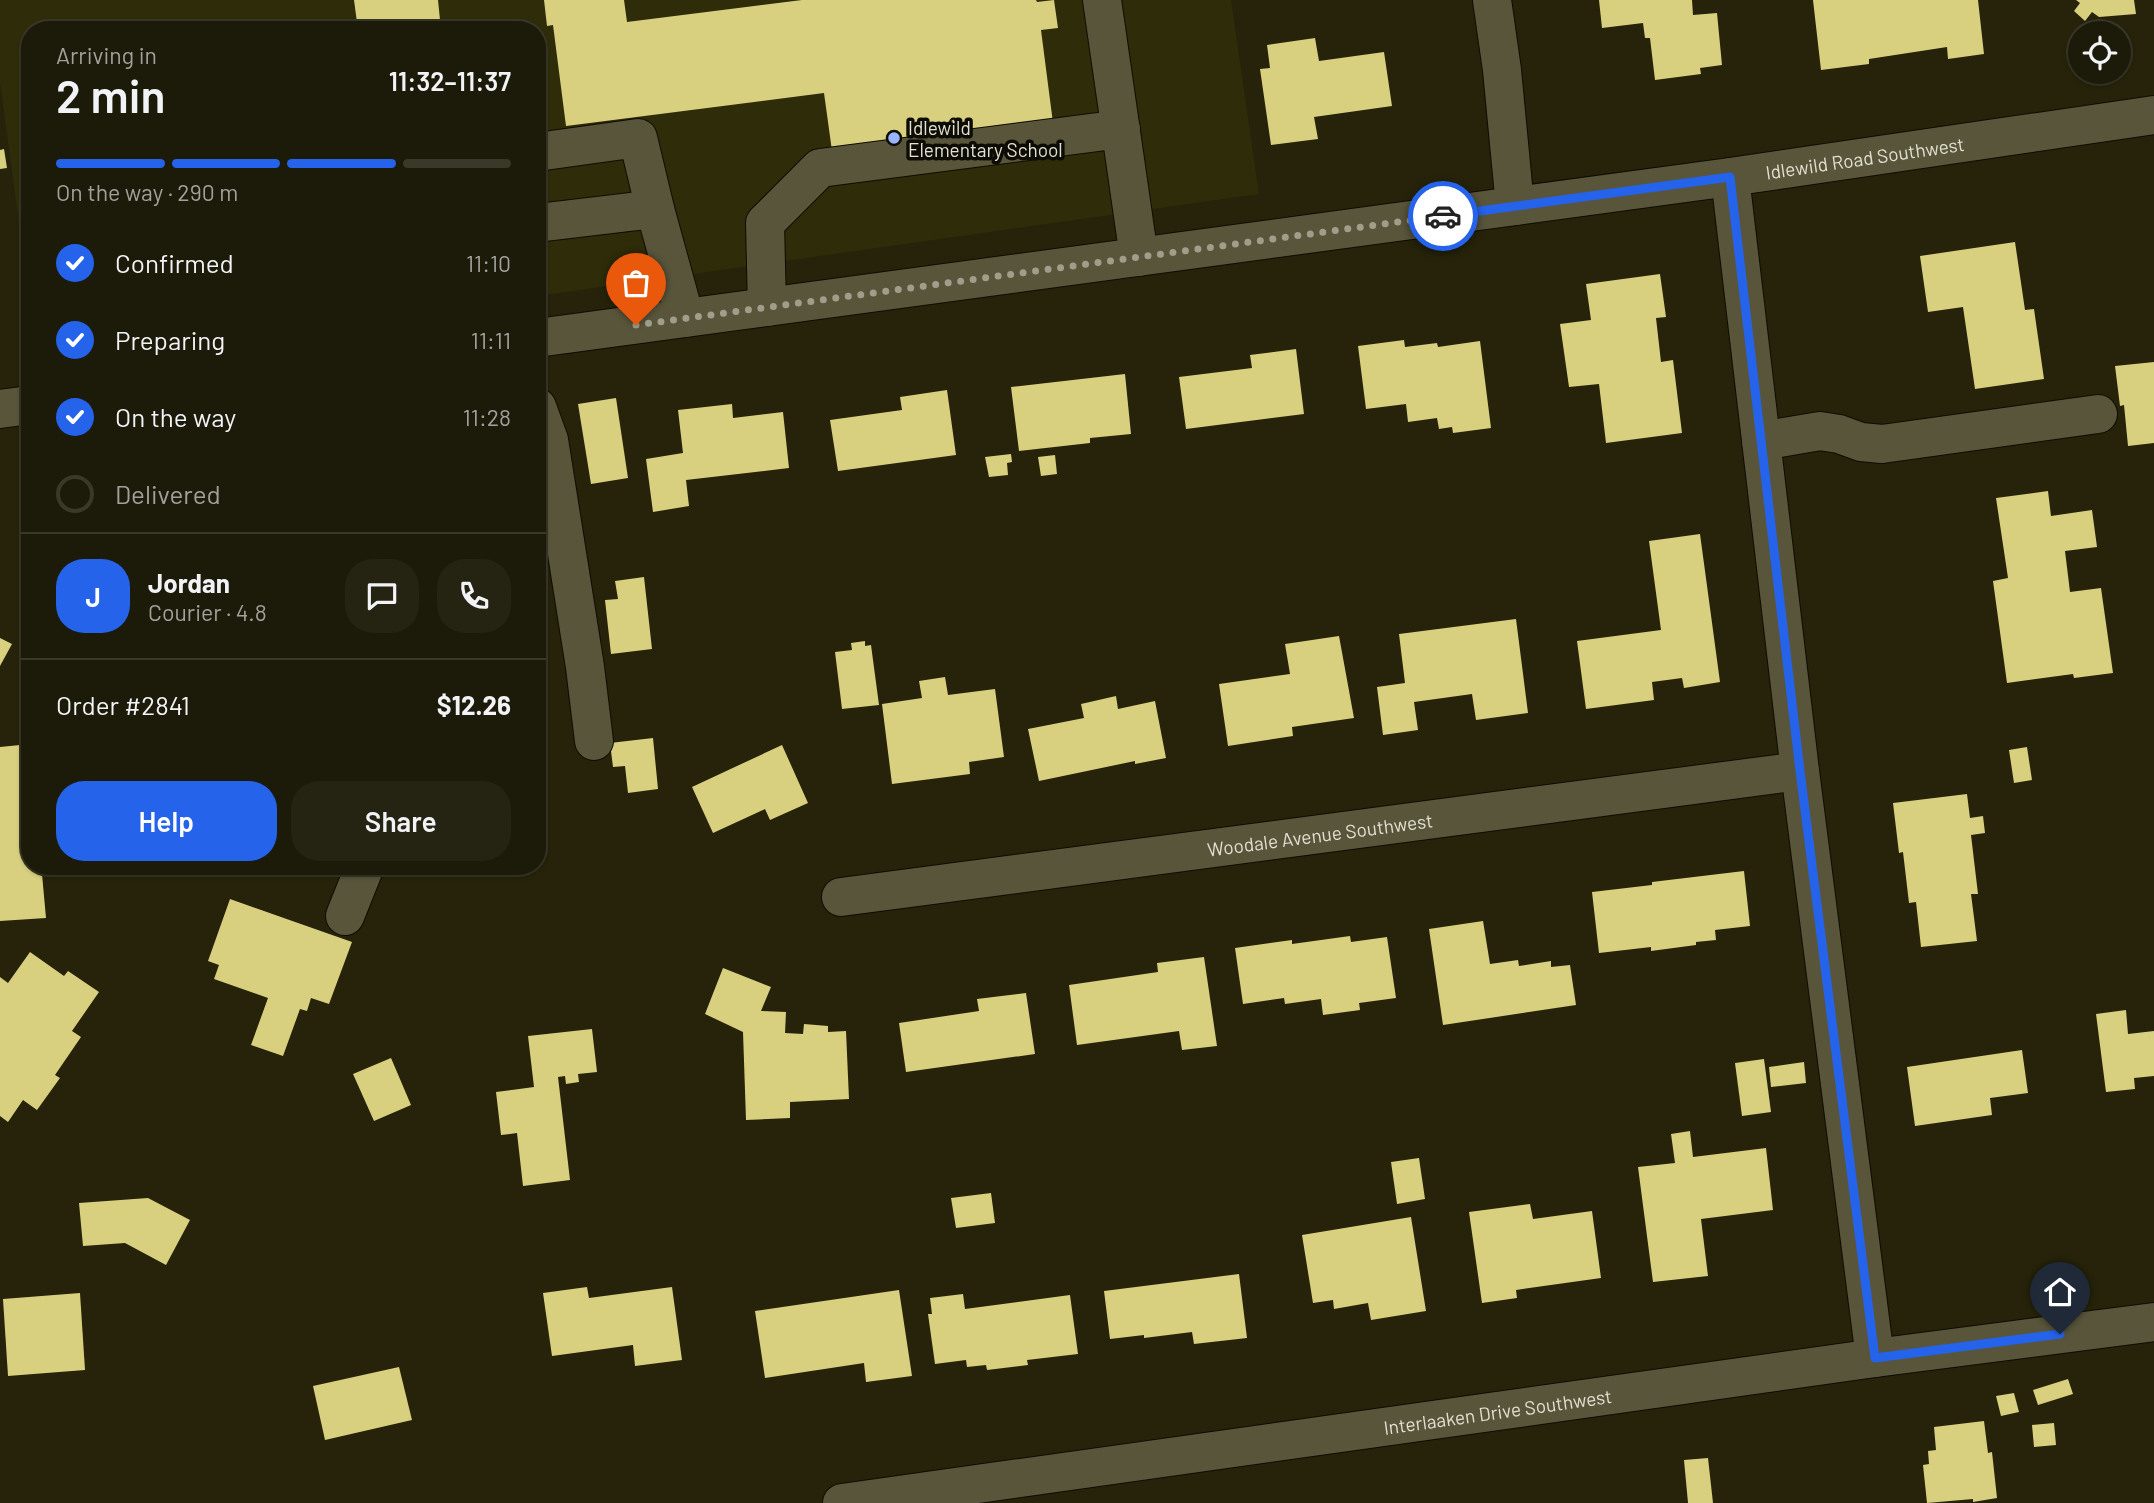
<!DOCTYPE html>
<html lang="en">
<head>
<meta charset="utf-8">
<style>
  :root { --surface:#1c1a08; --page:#252312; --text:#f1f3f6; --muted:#a0a19c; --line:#3a3829; --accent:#2563eb }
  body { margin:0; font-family:Barlow,sans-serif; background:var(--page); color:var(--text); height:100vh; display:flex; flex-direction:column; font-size:26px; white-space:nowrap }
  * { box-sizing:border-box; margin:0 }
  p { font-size:23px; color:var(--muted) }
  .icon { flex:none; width:38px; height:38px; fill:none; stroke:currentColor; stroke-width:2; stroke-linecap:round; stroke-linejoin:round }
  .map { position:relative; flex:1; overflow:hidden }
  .details { position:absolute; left:21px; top:21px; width:525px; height:854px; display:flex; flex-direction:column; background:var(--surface); border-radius:28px; box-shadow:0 2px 5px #0004,0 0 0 2px var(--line) }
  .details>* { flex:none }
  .tools { position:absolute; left:2068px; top:21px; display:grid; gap:14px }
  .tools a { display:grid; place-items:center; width:63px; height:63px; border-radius:50%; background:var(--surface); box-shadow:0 2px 5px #0004,0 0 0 2px var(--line); font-size:35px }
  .pin { position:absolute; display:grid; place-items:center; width:60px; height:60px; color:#fff; margin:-72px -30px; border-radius:50% 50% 50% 0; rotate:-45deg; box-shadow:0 0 7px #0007 }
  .pin .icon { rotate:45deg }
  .courier { position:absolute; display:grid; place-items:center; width:70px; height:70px; margin:-35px; border:5px solid #2563eb; border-radius:50%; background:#fff; color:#222; box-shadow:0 2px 9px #0007 }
  .head em { font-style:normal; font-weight:600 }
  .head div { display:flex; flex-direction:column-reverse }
  .head { display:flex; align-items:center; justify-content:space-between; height:119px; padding:0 35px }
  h1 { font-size:46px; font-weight:600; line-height:52px }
  .bar { display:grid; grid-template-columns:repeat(4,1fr); gap:10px 7px; align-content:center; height:84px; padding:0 35px }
  .bar i { height:9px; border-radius:5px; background:var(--line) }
  .bar .active { background:var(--accent) }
  .bar p { grid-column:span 4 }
  .line { display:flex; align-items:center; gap:18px; padding:0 35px; border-top:2px solid var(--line) }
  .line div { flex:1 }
  .round { display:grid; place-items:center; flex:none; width:74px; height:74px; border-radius:28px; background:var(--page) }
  ol { padding:0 35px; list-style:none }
  li { display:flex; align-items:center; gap:21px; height:77px }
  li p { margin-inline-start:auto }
  li .icon { padding:7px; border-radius:50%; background:var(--accent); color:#fff; stroke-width:4 }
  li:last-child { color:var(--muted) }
  li i { width:38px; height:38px; border:4px solid var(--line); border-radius:50% }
  .cta { display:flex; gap:14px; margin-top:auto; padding:14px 35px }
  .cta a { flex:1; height:80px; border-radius:28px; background:var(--accent); color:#fff; font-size:28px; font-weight:600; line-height:80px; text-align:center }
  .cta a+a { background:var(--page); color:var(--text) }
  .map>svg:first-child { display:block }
  .built { fill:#2f2c0a }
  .building { fill:#d8d07f }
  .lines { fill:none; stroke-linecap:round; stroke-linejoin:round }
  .minor-casing { stroke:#0f0c00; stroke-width:40 }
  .minor { stroke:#58553b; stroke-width:38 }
  .done { stroke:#a09e8b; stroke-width:7; stroke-dasharray:0 12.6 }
  .route { stroke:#2563eb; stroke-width:9 }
  .poi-dot { fill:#99b5fd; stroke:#0d0c04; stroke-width:2.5 }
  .labels { text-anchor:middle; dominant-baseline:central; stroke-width:7; stroke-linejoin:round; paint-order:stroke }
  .poi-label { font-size:19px; fill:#e1e0d1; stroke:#0d0c04; text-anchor:start }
  .street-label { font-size:19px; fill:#e1e0d1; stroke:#0d0c04 }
</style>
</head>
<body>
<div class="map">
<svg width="2154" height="1503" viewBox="0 0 2154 1503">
  <rect width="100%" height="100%" fill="#26230a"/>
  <polygon class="built" points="0,0 1231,0 1259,194 537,296 537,30 30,30 30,305 0,82"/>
  <g class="building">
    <polygon points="354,0 438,0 441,30 358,30"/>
    <polygon points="544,0 624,0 627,22 802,0 1036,0 1037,2 1054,0 1058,28 1041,30 1053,123 832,151 824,93 566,126 553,25 547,26"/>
    <polygon points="1599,0 1692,0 1693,15 1717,13 1722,65 1700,68 1701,74 1655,80 1650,38 1645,38 1643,23 1602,28"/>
    <polygon points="1813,0 1978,0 1984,54 1948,59 1947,47 1869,59 1869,64 1821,70"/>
    <polygon points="2076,0 2134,0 2136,14 2099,17 2092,12 2085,21 2074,11 2080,3"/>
    <polygon points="1315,38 1319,61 1384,52 1392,106 1314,117 1318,139 1271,145 1260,69 1270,68 1267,45"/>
    <polygon points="4,149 7,168 0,169 0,150"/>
    <polygon points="2015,242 2025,310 2034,309 2044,379 1975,389 1963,307 1928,312 1920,256"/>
    <polygon points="1660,274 1666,317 1656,318 1661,362 1673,360 1682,433 1606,443 1599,384 1569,387 1560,324 1591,320 1586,284"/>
    <polygon points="1404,340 1405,347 1437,343 1438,347 1480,341 1491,428 1453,433 1452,427 1439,429 1437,418 1408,422 1406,404 1366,409 1358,346"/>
    <polygon points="1296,349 1304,414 1186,429 1179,377 1252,368 1250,355"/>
    <polygon points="2154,362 2154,443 2128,446 2124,405 2120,406 2115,366"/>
    <polygon points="1125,374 1131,434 1090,438 1090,443 1019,451 1011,387"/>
    <polygon points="947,390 956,455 838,471 830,420 902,410 900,397"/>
    <polygon points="616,398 628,478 591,484 578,404"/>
    <polygon points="732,404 733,418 783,412 789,468 686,480 689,506 653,512 646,459 683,453 678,410"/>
    <polygon points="1011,454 1012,462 1007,463 1008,475 989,477 985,457"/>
    <polygon points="1055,455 1057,474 1041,476 1038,457"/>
    <polygon points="2048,491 2051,516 2092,510 2097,547 2065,551 2070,592 2101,588 2113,673 2074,678 2073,674 2007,683 1993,581 2008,578 1996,498"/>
    <polygon points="1700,534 1720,682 1684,688 1682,678 1652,682 1654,700 1586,709 1577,641 1661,630 1649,541"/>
    <polygon points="644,577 652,649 611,654 605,600 618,599 615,581"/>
    <polygon points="1516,619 1528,713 1476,720 1472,694 1414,702 1418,730 1383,735 1377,687 1405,683 1399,634"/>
    <polygon points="1339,636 1354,718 1292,727 1293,736 1228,746 1219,684 1290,674 1285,644"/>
    <polygon points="0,638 12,644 0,666"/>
    <polygon points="865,641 865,646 871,645 879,705 842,709 835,652 852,650 851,643"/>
    <polygon points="945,677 948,695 995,689 1004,757 969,762 970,774 892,784 882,704 922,698 919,681"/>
    <polygon points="1116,696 1118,709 1155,701 1166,758 1135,764 1135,761 1039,781 1028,729 1084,718 1081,704"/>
    <polygon points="653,738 658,789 628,793 625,766 613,767 610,743"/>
    <polygon points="30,744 30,866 53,866 54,873 42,874 46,918 0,921 0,747"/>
    <polygon points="782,745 808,803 770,820 765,809 713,833 692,787"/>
    <polygon points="2027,747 2032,780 2014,783 2009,750"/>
    <polygon points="1967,794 1970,818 1983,816 1985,833 1971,835 1978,894 1971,894 1977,941 1921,947 1916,902 1909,903 1903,852 1899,853 1893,803"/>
    <polygon points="1744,871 1750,926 1715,930 1716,940 1696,942 1696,945 1651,951 1651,947 1599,953 1592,892 1652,885 1652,882"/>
    <polygon points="230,899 352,942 329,1004 311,998 307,1011 300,1009 283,1056 251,1045 268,998 214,979 219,965 208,961"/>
    <polygon points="1483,921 1490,964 1518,960 1519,966 1551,961 1551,967 1570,965 1576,1005 1443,1025 1429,929"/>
    <polygon points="1350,936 1351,942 1387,937 1396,998 1359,1003 1360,1010 1323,1015 1321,999 1285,1004 1284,998 1243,1004 1235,948 1292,940 1292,944"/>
    <polygon points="30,952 64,976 68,971 99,992 72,1031 81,1037 55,1075 60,1078 37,1110 23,1100 8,1122 0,1116 0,977 8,983"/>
    <polygon points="1204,957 1217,1046 1182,1050 1179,1031 1077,1045 1069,985 1158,972 1157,963"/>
    <polygon points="723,968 771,987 761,1011 786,1012 785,1033 803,1034 804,1024 828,1026 828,1032 846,1031 849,1099 790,1102 790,1118 746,1120 743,1032 705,1014"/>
    <polygon points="1026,993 1035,1054 906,1072 899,1023 979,1011 977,999"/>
    <polygon points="2126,1010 2128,1034 2154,1031 2154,1076 2134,1078 2135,1089 2106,1092 2096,1014"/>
    <polygon points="592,1029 597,1072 578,1074 579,1082 566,1084 565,1076 558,1077 570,1180 523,1186 517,1133 501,1135 496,1092 534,1087 528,1036"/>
    <polygon points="2022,1050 2028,1093 1990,1098 1992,1115 1915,1126 1907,1067"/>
    <polygon points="391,1058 411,1105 374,1121 353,1074"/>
    <polygon points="1764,1059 1771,1112 1742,1116 1735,1063"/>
    <polygon points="1804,1062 1806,1083 1771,1087 1769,1067"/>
    <polygon points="1690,1131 1693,1157 1766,1148 1773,1210 1701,1219 1708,1276 1653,1282 1638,1167 1675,1163 1671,1134"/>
    <polygon points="1419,1158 1425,1199 1397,1204 1391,1162"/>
    <polygon points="991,1193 995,1223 956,1228 951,1198"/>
    <polygon points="148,1198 190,1220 166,1265 125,1243 83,1246 79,1203"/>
    <polygon points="1530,1204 1533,1219 1592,1211 1601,1278 1516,1290 1517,1298 1482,1303 1469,1212"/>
    <polygon points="1411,1217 1426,1311 1371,1320 1368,1303 1334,1309 1333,1300 1313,1303 1302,1235"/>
    <polygon points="1239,1274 1247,1338 1194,1344 1192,1332 1144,1338 1144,1335 1110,1339 1104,1291"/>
    <polygon points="587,1287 589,1298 672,1287 682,1360 635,1366 633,1345 552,1356 543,1293"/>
    <polygon points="899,1290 912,1376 866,1382 864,1363 765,1378 755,1311"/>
    <polygon points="80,1293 85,1370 8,1376 3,1299"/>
    <polygon points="963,1294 965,1309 1070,1295 1078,1354 1027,1360 1028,1365 987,1370 986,1365 967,1367 966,1360 935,1364 928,1314 932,1314 930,1298"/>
    <polygon points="399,1367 412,1420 325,1440 313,1386"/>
    <polygon points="2068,1379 2073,1394 2038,1405 2033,1390"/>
    <polygon points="2014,1393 2019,1412 2001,1416 1996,1396"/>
    <polygon points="1984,1421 1988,1453 1992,1452 1997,1498 1973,1502 1973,1499 1927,1503 1923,1465 1929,1464 1928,1451 1936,1450 1934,1427"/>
    <polygon points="2054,1423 2056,1445 2034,1447 2032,1425"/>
    <polygon points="1708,1458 1713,1503 1688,1503 1684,1460"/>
  </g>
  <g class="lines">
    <g class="minor-casing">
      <g id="minor">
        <polyline points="1102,0 1139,257"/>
        <polyline points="1492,0 1502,70 1515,206"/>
        <polyline points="537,152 638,138 655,209"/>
        <polyline points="1730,177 1800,771 1875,1358"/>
        <polyline points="537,223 655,209 685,318"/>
        <polyline points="767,307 765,223 820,168 1121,129"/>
        <path id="s1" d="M537 338 1730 177 2154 115"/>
        <polyline points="537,407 549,440 585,667 594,741"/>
        <polyline points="0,409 30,405"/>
        <polyline points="1761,441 1820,431 1839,434 1861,442 1882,444 2098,414"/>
        <path id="s2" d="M841 897 1800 771"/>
        <polyline points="345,916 365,866"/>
        <path id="s3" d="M842 1503 1875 1358 2154 1322"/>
      </g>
    </g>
    <use href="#minor" class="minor"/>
  </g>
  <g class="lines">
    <polyline class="done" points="636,325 1443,216"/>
    <polyline class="route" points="1443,216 1730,177 1800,771 1875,1358 2060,1334"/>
  </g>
  <circle class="poi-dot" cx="894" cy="138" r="7"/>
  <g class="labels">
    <g class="poi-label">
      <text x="908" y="127">Idlewild<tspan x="908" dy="22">Elementary School</tspan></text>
    </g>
    <g class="street-label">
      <text stroke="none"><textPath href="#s1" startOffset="1340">Idlewild Road Southwest</textPath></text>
      <text stroke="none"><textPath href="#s2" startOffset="483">Woodale Avenue Southwest</textPath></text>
      <text stroke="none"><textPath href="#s3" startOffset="662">Interlaaken Drive Southwest</textPath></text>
    </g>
  </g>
</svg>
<div class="tools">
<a><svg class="icon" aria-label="locate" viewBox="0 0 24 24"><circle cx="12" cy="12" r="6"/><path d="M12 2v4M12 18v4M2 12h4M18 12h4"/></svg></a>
</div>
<div class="pin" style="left:636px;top:325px;background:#ea580c"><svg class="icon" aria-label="bag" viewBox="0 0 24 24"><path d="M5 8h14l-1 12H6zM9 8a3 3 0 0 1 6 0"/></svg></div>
<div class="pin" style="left:2060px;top:1334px;background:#1f2937"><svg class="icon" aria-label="home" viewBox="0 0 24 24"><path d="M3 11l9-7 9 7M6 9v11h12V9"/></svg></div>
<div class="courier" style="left:1443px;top:216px"><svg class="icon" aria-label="car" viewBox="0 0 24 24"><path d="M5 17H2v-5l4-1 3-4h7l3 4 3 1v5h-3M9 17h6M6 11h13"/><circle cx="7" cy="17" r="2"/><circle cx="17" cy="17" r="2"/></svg></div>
<section class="details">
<div class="head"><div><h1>2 min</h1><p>Arriving in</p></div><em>11:32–11:37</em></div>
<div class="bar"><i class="active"></i><i class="active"></i><i class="active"></i><i></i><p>On the way · 290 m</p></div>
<ol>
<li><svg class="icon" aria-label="check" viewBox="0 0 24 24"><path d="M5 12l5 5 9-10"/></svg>Confirmed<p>11:10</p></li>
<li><svg class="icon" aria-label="check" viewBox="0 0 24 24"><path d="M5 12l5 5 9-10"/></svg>Preparing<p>11:11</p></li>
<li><svg class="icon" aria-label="check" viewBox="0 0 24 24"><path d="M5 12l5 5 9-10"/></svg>On the way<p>11:28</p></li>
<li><i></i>Delivered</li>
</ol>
<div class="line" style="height:126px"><b class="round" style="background:var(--accent);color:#fff">J</b><div><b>Jordan</b><p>Courier · 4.8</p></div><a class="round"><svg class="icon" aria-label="chat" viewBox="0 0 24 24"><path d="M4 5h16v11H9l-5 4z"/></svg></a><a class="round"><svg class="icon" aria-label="phone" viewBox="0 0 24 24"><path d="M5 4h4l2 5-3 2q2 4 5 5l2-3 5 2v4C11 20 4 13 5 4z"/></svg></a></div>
<div class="line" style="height:91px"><div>Order #2841</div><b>$12.26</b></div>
<div class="cta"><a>Help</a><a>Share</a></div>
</section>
</div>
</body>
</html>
